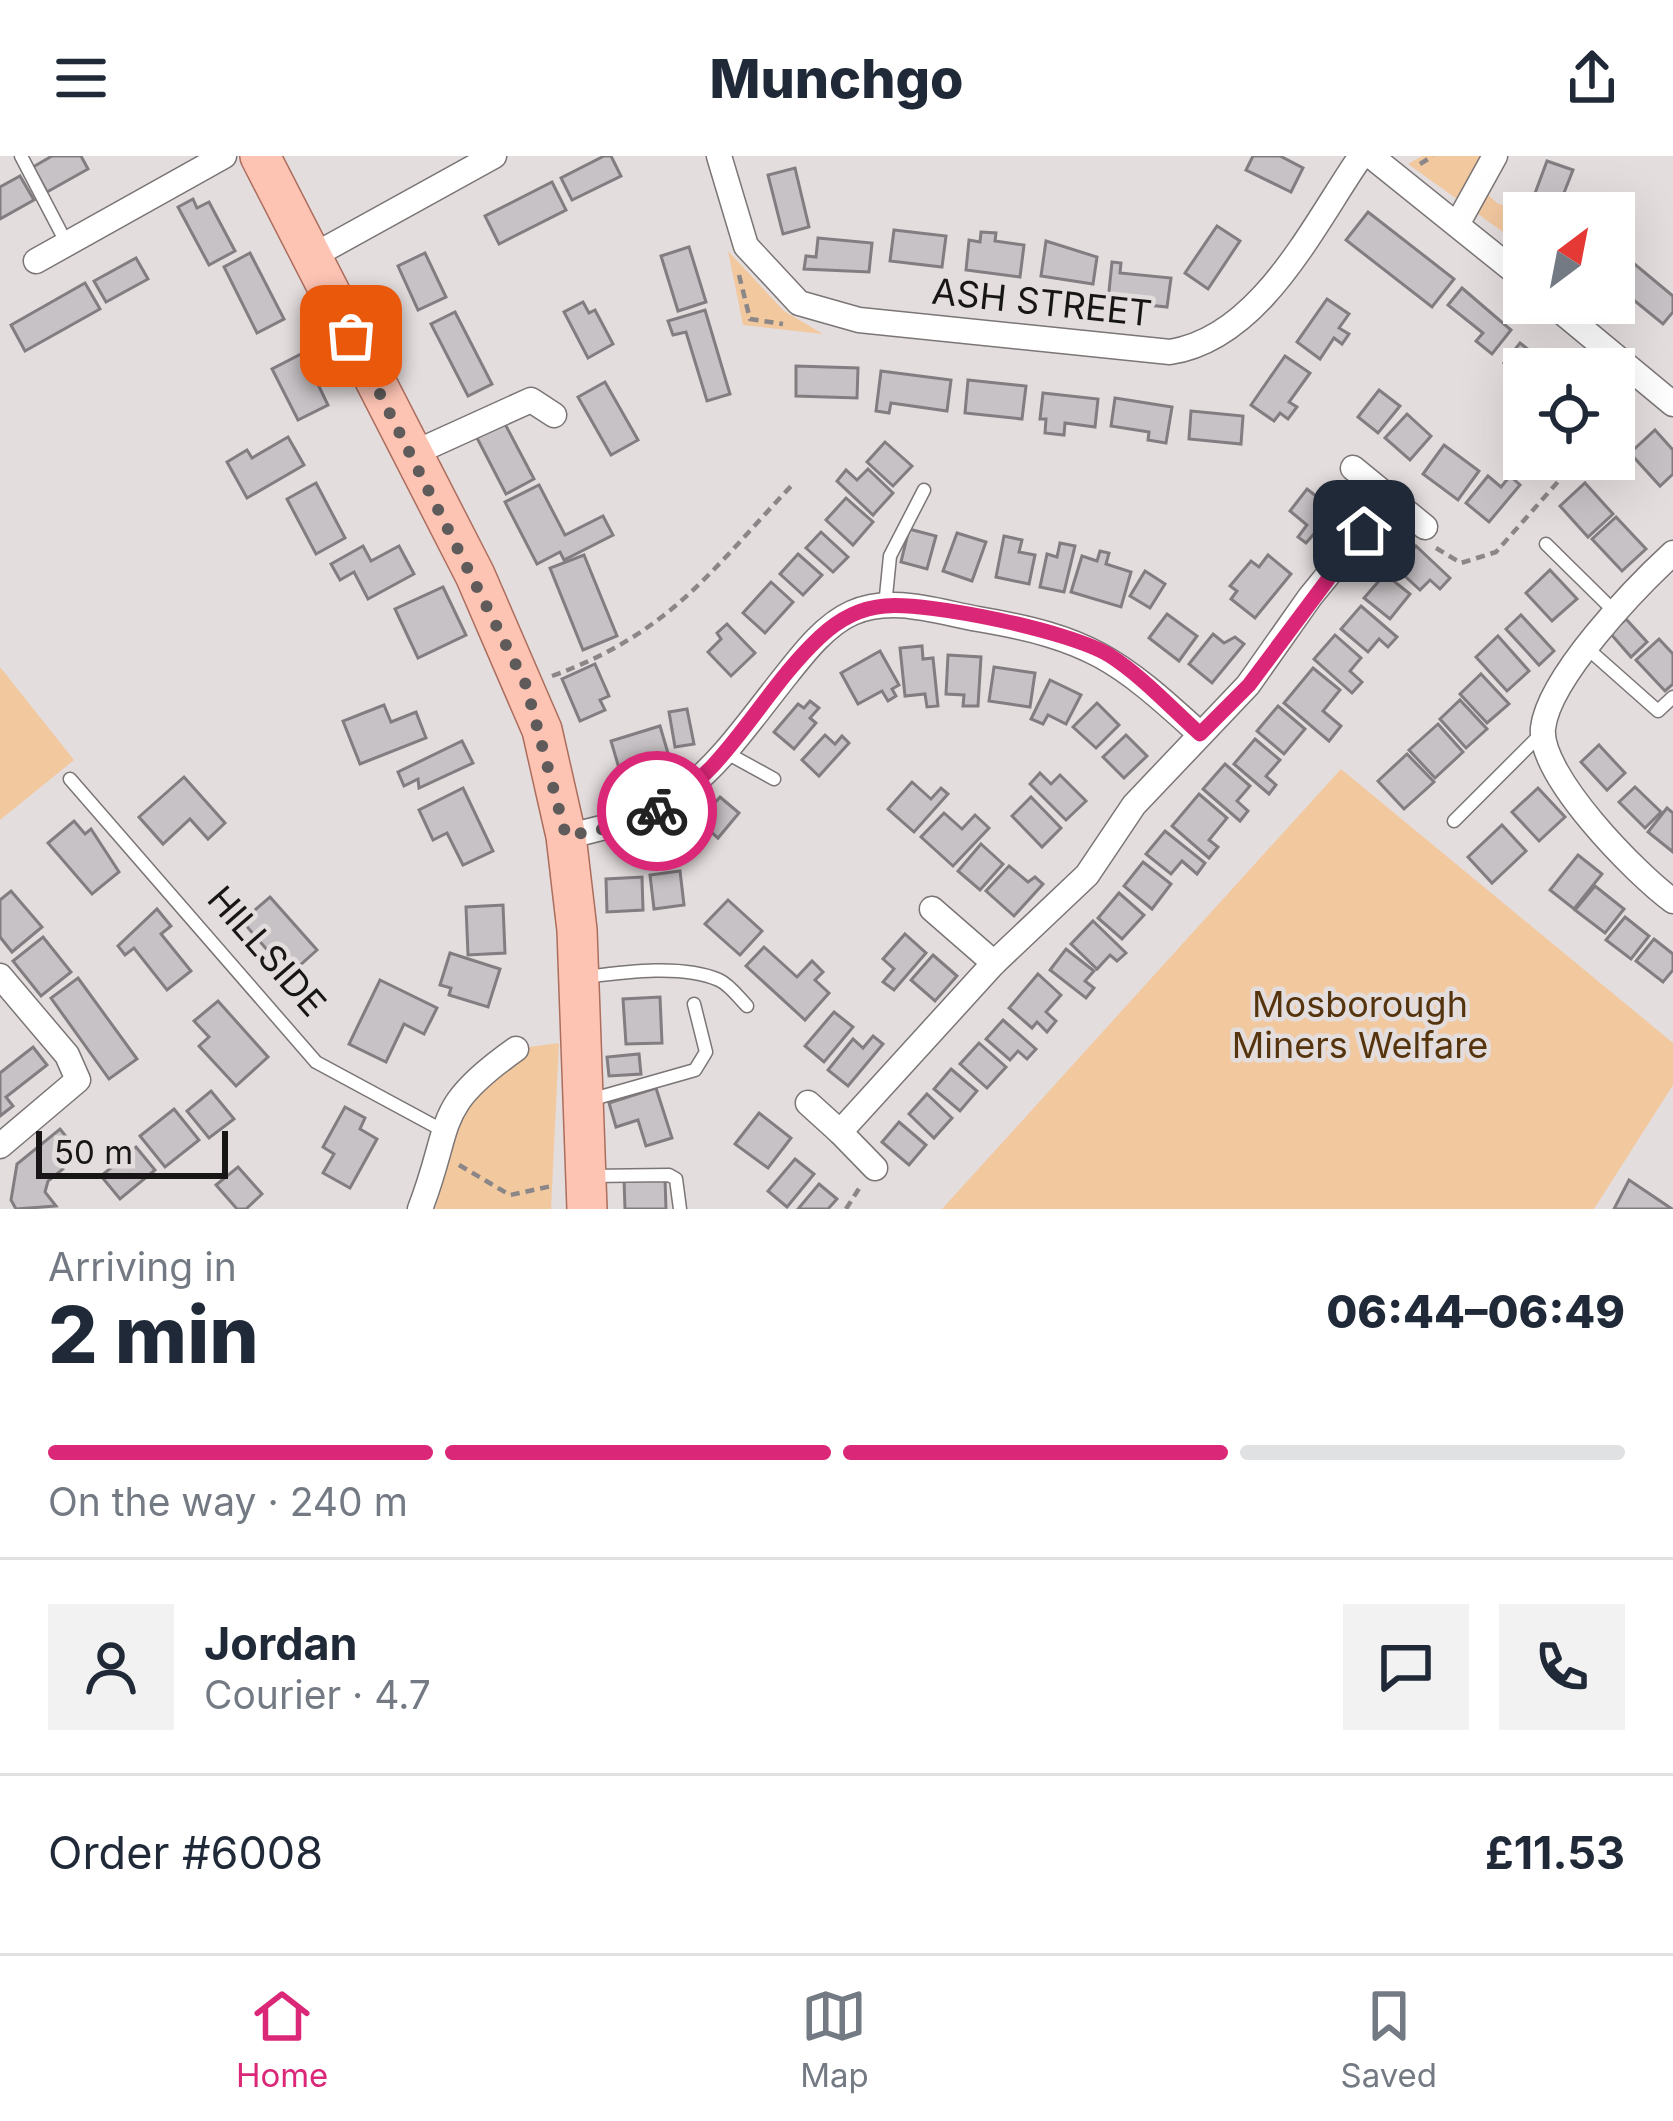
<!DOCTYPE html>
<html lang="en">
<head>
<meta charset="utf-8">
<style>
  :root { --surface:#fff; --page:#f2f2f3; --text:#1f2937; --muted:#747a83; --line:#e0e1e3; --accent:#db2777 }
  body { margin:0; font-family:Inter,sans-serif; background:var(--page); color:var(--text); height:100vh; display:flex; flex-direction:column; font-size:45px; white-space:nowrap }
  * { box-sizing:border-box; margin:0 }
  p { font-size:39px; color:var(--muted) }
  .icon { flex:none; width:66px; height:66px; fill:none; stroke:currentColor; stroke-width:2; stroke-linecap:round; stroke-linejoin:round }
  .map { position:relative; height:1053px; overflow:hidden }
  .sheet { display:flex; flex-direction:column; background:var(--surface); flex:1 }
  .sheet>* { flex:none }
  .needle { width:78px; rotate:32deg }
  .controls { position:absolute; left:1503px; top:36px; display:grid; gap:24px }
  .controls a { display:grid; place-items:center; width:132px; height:132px; border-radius:0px; background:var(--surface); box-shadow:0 12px 48px #0002; font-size:60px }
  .scale { position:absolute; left:36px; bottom:30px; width:192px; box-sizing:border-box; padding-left:12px; border:6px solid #171515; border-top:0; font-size:33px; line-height:42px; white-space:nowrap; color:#171515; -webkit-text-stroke:9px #e4ddde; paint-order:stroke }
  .pin { position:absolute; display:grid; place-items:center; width:102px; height:102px; color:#fff; margin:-51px; border-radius:24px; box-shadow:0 6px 18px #0006 }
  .courier { position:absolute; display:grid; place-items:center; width:120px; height:120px; margin:-60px; border:9px solid #db2777; border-radius:50%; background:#fff; color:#222; box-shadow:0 3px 15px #0007 }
  .summary em { font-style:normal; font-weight:800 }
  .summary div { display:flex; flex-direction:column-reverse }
  .summary { display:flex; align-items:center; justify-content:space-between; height:204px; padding:0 48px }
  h1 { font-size:78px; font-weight:800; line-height:90px }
  .bar { display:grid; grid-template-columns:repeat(4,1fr); gap:18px 12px; align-content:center; height:144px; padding:0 48px }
  .bar i { height:15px; border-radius:9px; background:var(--line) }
  .bar .current { background:var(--accent) }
  .bar p { grid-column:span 4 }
  .line { display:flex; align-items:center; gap:30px; padding:0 48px; border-top:3px solid var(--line) }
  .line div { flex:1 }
  .round { display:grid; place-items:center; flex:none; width:126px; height:126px; border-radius:0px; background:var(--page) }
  header { display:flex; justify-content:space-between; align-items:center; height:156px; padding:0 48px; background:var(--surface); font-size:54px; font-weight:800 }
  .menu { display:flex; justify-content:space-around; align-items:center; height:168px; border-top:3px solid var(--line); background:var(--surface); font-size:33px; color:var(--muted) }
  .menu a { display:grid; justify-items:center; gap:6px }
  .menu .current { color:var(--accent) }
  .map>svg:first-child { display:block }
  .green { fill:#f2c89f }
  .building { fill:#c7c2c5; stroke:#827d80; stroke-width:3 }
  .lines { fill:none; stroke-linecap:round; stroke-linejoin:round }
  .service-casing { stroke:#7b7576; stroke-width:15 }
  .minor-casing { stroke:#7b7576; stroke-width:27 }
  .primary-casing { stroke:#ac6d5c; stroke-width:42 }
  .path { stroke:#8b8687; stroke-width:4.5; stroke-dasharray:9 6; stroke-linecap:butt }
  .service { stroke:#fff; stroke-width:12 }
  .minor { stroke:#fff; stroke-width:24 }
  .primary { stroke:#fdc4b4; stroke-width:39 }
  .done { stroke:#5f5b5b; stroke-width:12; stroke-dasharray:0 21.6 }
  .route { stroke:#db2777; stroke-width:15 }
  .labels { text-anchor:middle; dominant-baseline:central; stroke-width:9; stroke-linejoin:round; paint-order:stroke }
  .street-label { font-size:36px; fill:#171515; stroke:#e4ddde }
  .park-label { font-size:36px; fill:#55340d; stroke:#e4ddde }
</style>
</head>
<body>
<header><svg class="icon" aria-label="menu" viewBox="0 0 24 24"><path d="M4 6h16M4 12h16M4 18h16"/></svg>Munchgo<svg class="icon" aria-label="share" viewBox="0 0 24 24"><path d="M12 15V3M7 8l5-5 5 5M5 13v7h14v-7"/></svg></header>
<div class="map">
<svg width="1673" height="1053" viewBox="0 0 1673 1053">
  <rect width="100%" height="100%" fill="#e4ddde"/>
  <g class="green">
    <polygon points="1422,0 1482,0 1470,22 1497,47 1524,58 1524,91 1408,8"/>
    <polygon points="728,95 784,155 823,178 743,169"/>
    <polygon points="0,511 74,604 0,664"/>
    <polygon points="1341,613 1673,887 1673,929 1594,1053 942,1053"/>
    <polygon points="559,887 551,1053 435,1053 454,989 456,950 529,891"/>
  </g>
  <g class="building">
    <polygon points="52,0 81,0 88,13 47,36 33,11"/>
    <polygon points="604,0 611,0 621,20 572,44 561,22"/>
    <polygon points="1253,0 1280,0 1303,12 1291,36 1246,14"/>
    <polygon points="1547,5 1573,14 1556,57 1531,48"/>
    <polygon points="795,12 809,71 783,78 768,19"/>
    <polygon points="20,20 34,44 0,63 0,31"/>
    <polygon points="552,26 566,54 499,88 485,60"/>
    <polygon points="193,43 197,52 209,46 235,95 209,109 178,51"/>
    <polygon points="1368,56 1454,123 1432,151 1346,84"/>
    <polygon points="1217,70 1240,85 1208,133 1185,117"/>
    <polygon points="894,74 946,80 942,111 890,105"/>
    <polygon points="981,76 996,77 995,85 1024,89 1020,121 966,114 969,84 980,86"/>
    <polygon points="818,82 872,87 869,116 804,113 806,100 816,101"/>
    <polygon points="1046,85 1097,101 1093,128 1041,120"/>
    <polygon points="689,91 706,146 678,155 661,100"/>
    <polygon points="1614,91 1673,140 1673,156 1663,168 1614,128"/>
    <polygon points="250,97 284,163 257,177 224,111"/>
    <polygon points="425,97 446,141 418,154 398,110"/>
    <polygon points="136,102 148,123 106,146 94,125"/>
    <polygon points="1112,106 1121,107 1120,117 1171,122 1167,151 1108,145"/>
    <polygon points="85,127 100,153 25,195 11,169"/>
    <polygon points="1462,132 1511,174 1492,198 1476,185 1483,177 1448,149"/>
    <polygon points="1327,143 1349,158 1339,172 1349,178 1342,188 1334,182 1320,203 1297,186"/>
    <polygon points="583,146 589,157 595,154 613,188 588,202 564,156"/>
    <polygon points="705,154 730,238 707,245 686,176 673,179 668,165"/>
    <polygon points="455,156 492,228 468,240 431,168"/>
    <polygon points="1520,187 1553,213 1524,213 1524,223 1504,207"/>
    <polygon points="303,197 328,249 298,264 272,213"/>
    <polygon points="1285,200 1310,217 1289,246 1297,251 1288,263 1280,257 1274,265 1251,249"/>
    <polygon points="796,210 858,212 857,242 796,240"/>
    <polygon points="881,215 951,224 947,255 891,247 889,257 876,255"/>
    <polygon points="968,224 1026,230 1022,263 965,257"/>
    <polygon points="605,226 638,284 611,299 578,241"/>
    <polygon points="1379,234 1400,250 1378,277 1358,261"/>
    <polygon points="1043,237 1098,243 1095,271 1065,267 1064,279 1045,277 1046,263 1040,263"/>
    <polygon points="1115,242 1172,251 1166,287 1148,284 1149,276 1111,270"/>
    <polygon points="1191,255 1243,260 1241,288 1189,283"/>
    <polygon points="1407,258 1431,280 1410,304 1385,282"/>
    <polygon points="504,266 534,323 506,338 476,280"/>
    <polygon points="1655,274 1673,294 1673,318 1660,330 1630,297"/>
    <polygon points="288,281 304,309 247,342 227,306 247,294 252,302"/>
    <polygon points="885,286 912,310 893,330 867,306"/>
    <polygon points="1444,289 1479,315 1458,344 1423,318"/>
    <polygon points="868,313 893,337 873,359 837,325 846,314 857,324"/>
    <polygon points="1488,320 1501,331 1510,320 1520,329 1489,366 1466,347"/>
    <polygon points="316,327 345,382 316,398 287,343"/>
    <polygon points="1585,327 1613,358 1588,381 1560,350"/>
    <polygon points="539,329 565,379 603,360 613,379 564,404 560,396 537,408 505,346"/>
    <polygon points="1307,333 1344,362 1323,388 1313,379 1306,387 1298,381 1307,369 1290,355"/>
    <polygon points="846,342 873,366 853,389 826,364"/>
    <polygon points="1616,361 1646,393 1622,415 1592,383"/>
    <polygon points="909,373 936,380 927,413 901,406"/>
    <polygon points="821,376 848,401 833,416 806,392"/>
    <polygon points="957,377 986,386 972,425 943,415"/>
    <polygon points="1004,380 1022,384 1019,396 1035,399 1029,428 996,421"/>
    <polygon points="1060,387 1075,390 1064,436 1040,431 1047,398 1057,401"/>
    <polygon points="363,390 371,405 399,390 414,418 368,443 354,416 340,424 331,408"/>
    <polygon points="1416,390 1450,422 1440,433 1430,424 1420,434 1396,412"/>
    <polygon points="1100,395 1109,397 1106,408 1131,416 1121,451 1071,436 1082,400 1097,405"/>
    <polygon points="798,398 822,419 803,439 780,418"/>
    <polygon points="584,399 617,480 583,494 550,412"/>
    <polygon points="1268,399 1291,418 1255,462 1231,443 1237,435 1230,430 1251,405 1259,411"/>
    <polygon points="1550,414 1577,443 1552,465 1526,437"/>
    <polygon points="1145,415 1165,428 1150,452 1130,440"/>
    <polygon points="1385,418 1410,438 1390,463 1364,442"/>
    <polygon points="771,426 793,446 765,477 743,457"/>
    <polygon points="443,431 466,479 418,502 395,453"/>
    <polygon points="1361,450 1397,481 1388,491 1379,483 1368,496 1341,473"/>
    <polygon points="1167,458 1197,480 1179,505 1149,482"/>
    <polygon points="1521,459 1554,495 1539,509 1506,473"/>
    <polygon points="1626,463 1647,486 1631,501 1610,477"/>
    <polygon points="727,468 755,497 731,520 708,496 721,483 717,477"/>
    <polygon points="1213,478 1224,487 1235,481 1244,488 1212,527 1189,508"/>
    <polygon points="1335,479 1361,502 1350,515 1362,526 1352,537 1314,503"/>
    <polygon points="1498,480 1529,515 1507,535 1476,501"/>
    <polygon points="1659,483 1673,498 1673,528 1665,535 1636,504"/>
    <polygon points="922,490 923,503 933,502 938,550 927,551 925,538 905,540 900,492"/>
    <polygon points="880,495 899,529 892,533 896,540 888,545 882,535 858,548 841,517"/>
    <polygon points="948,499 981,501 978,550 963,550 964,539 946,538"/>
    <polygon points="595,508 609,540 600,544 605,554 580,565 562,523"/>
    <polygon points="994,511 1035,517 1030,551 989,545"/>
    <polygon points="1313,512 1340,534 1323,555 1341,570 1329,585 1284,547"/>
    <polygon points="1481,518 1509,548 1487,567 1460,538"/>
    <polygon points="1050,524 1081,539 1066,568 1048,559 1043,568 1031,563"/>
    <polygon points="1460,544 1487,573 1466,592 1440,563"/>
    <polygon points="810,545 819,552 810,562 816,567 794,593 774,576 798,548 804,552"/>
    <polygon points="1097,547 1119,569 1096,592 1073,571"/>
    <polygon points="384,549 391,566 416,556 426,582 360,608 343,565"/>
    <polygon points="1278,550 1305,573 1284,598 1257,575"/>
    <polygon points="687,553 694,588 675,591 669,556"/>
    <polygon points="1438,568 1463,596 1435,622 1409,594"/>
    <polygon points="660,570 670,604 621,619 611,585"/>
    <polygon points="825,579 835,588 842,580 849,587 819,620 802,604"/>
    <polygon points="1126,579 1147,600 1124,622 1103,601"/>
    <polygon points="1255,583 1280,604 1266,620 1276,629 1269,638 1234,608"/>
    <polygon points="462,585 473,607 419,632 418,623 404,630 398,616"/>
    <polygon points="1599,589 1625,617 1607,634 1581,606"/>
    <polygon points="1407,598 1434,626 1404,653 1378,625"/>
    <polygon points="1225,608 1250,630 1237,645 1248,655 1240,665 1203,633"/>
    <polygon points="1040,617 1051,628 1060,619 1086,645 1066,664 1030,628"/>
    <polygon points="184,621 225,667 208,683 190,663 163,688 139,661"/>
    <polygon points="912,626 931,643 941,632 948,638 914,676 888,653"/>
    <polygon points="1635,631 1661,656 1645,672 1619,646"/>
    <polygon points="463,632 493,695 463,709 447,677 433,684 419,654"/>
    <polygon points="1538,632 1565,661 1539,685 1512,656"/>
    <polygon points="1199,638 1227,662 1209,684 1218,691 1209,702 1172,670"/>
    <polygon points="720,641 739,657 718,682 699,665"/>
    <polygon points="1031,641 1061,672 1042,691 1012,660"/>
    <polygon points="1667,652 1673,657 1673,696 1648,676"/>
    <polygon points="944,657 962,673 975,659 989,672 953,710 921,681"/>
    <polygon points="74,665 85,678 91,673 119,716 92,738 48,687"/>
    <polygon points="1502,669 1526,695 1492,727 1468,701"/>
    <polygon points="1165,675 1205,707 1197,718 1182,705 1171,718 1146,698"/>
    <polygon points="981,688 1003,708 980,734 958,715"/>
    <polygon points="1578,699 1602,718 1574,753 1550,734"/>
    <polygon points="1143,706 1171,728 1152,753 1124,730"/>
    <polygon points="1009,710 1028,726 1035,721 1043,728 1014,760 986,735"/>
    <polygon points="680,715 684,749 654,753 650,719"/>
    <polygon points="642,721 643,754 607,756 606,723"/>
    <polygon points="1595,730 1624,753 1605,777 1575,754"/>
    <polygon points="11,735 42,771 12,796 0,781 0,744"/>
    <polygon points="1119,737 1144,759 1122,783 1098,762"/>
    <polygon points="270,741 317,794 289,819 242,765"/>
    <polygon points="728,744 762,775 740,799 705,768"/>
    <polygon points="503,749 505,797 468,799 466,751"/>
    <polygon points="157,753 171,770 161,778 191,815 167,834 134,792 125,799 118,790"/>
    <polygon points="1625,761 1649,780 1631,803 1606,784"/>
    <polygon points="1093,765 1126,797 1117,805 1110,799 1097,813 1071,788"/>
    <polygon points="905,778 926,797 894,834 883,826 894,813 883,803"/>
    <polygon points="43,781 71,816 41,840 13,805"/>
    <polygon points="1654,783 1673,798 1673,814 1663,826 1636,805"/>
    <polygon points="764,791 797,821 812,805 823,816 815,824 829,837 805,864 746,810"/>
    <polygon points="1066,793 1094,815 1085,825 1094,832 1086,842 1050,814"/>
    <polygon points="450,797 500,813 488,851 449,839 451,832 440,829"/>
    <polygon points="933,799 957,820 935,845 911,824"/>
    <polygon points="1038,818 1061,839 1046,856 1056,865 1047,876 1037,866 1032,872 1009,852"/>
    <polygon points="78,822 137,903 109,923 51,842"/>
    <polygon points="380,824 437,852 424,878 404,868 386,906 349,888"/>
    <polygon points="660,841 662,887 626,888 623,843"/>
    <polygon points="218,845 268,901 236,930 199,890 209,881 194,865"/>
    <polygon points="834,856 853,871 824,906 805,890"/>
    <polygon points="1003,864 1036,893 1027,903 1018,895 1010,904 986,883"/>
    <polygon points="873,880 883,888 848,930 828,914 853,883 863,892"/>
    <polygon points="979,887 1006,911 987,932 960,908"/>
    <polygon points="33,891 47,909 6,941 13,950 0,960 0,917"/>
    <polygon points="639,898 641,918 609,920 607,901"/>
    <polygon points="951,913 977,935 960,955 934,933"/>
    <polygon points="656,932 672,982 646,990 638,964 616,971 609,947"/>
    <polygon points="211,935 234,963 209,982 187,955"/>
    <polygon points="927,938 952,962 934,982 909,958"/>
    <polygon points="345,951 365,962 360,973 377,983 350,1032 323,1017 334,998 323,991"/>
    <polygon points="174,953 199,984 165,1011 140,980"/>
    <polygon points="759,957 791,982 768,1012 735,988"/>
    <polygon points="899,966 926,989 909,1009 882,986"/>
    <polygon points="60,973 75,992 58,1005 63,1013 48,1025 45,1036 56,1050 16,1053 11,1044 17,1008"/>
    <polygon points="136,991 155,1014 120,1043 101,1020"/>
    <polygon points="795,1003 814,1018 787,1051 768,1035"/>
    <polygon points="238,1011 262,1038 246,1053 237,1053 216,1029"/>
    <polygon points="665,1022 666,1053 625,1053 624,1023"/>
    <polygon points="1629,1024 1672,1053 1614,1053"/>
    <polygon points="819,1028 837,1043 828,1053 798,1053"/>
  </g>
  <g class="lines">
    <g class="service-casing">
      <g id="service">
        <polyline points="21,0 67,88"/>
        <polyline points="1546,388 1614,455"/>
        <polyline points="885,450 890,400 924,334"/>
        <polyline points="1588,493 1658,555 1673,541"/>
        <polyline points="725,596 774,623"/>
        <polyline points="70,623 316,906 442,974"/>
        <polyline points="1454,665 1542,577"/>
        <path d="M586 821C625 816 682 808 719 824 730 829 739 842 747 850"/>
        <polyline points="586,945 695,914 706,896 694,848"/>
        <polyline points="590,1020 669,1019 676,1023 680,1053"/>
      </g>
    </g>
    <g class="minor-casing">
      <g id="minor">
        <path d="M719 0 746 90 799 147 859 164 1170 196C1261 182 1313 69 1361 0"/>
        <polyline points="1371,0 1524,123"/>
        <polyline points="1459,65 1495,0"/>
        <polyline points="311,101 494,0"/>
        <polyline points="36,105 224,0"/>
        <polyline points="1551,147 1673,248"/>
        <polyline points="412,298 531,244 554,259"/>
        <polyline points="1353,312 1425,371"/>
        <path d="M1673 397C1636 431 1549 521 1543 572 1538 619 1637 719 1673 745"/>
        <path d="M566 680C686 657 709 618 780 527 800 502 823 470 852 457 892 439 938 456 978 463 1090 482 1118 503 1200 578"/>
        <polyline points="932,753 994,807"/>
        <polyline points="0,820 67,899 78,924 0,990"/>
        <polyline points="808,947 840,976"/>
        <polyline points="875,1012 840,976 994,807 1087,719 1134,649 1248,529 1310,441 1390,343"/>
        <path d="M420 1053C454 965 431 953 516 893"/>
      </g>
    </g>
    <g class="primary-casing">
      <polyline id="primary" points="260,0 475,419 542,574 566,680 577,774 587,1053"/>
    </g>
    <g class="path">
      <polyline points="1420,8 1433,0"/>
      <polyline points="739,119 750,163 783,168"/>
      <polyline points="1614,261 1630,242"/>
      <polyline points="1436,392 1461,407 1496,396 1578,303"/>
      <path d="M552 520C670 477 710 416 793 328"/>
      <polyline points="459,1009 510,1039 552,1030"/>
      <polyline points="846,1053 860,1031"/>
    </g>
    <use href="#service" class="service"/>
    <use href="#minor" class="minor"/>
    <use href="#primary" class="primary"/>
  </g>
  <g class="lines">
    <polyline class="done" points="351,180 526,529 566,680 625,669 657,655"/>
    <path class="route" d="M657 655C729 614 761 536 820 481 838 464 860 452 885 450 931 446 1069 475 1109 499 1142 520 1171 552 1200 578L1249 529 1364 375"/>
  </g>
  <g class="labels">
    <g class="street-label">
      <text transform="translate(1042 146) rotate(6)">ASH STREET</text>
      <text transform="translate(267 795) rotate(49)">HILLSIDE</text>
    </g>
    <g class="park-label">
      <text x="1360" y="848">Mosborough<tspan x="1360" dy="41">Miners Welfare</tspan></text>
    </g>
  </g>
</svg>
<div class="controls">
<a><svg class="needle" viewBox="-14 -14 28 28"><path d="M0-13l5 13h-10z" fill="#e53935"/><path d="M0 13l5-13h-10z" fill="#747a83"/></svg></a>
<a><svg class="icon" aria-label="locate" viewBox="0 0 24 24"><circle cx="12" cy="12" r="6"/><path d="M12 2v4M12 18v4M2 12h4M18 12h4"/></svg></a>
</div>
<div class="scale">50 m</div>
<div class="pin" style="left:351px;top:180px;background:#ea580c"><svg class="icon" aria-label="bag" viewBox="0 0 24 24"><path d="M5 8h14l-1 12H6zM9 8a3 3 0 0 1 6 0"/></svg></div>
<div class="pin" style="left:1364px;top:375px;background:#1f2937"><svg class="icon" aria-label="home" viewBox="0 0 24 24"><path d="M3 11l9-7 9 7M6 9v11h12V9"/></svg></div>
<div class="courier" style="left:657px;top:655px"><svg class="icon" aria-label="bike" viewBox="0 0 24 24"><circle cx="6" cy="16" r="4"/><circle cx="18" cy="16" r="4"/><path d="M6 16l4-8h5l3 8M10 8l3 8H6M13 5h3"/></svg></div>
</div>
<section class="sheet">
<div class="summary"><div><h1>2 min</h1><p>Arriving in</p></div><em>06:44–06:49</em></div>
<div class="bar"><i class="current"></i><i class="current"></i><i class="current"></i><i></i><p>On the way · 240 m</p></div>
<div class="line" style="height:216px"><a class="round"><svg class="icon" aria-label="person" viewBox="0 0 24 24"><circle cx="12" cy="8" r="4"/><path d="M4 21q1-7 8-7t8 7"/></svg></a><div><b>Jordan</b><p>Courier · 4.7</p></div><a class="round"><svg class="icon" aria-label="chat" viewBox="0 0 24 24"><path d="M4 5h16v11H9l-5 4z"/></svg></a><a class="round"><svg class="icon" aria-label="phone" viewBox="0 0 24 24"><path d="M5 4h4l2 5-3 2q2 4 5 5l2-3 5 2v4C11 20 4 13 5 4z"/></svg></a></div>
<div class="line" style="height:156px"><div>Order #6008</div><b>£11.53</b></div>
</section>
<nav class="menu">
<a class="current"><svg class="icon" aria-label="home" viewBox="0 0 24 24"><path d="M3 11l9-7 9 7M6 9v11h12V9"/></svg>Home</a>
<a><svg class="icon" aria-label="map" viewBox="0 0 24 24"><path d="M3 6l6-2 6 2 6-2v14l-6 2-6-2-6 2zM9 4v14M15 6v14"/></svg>Map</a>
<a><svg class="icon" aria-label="saved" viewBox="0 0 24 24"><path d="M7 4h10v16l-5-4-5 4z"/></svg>Saved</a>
</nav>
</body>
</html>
